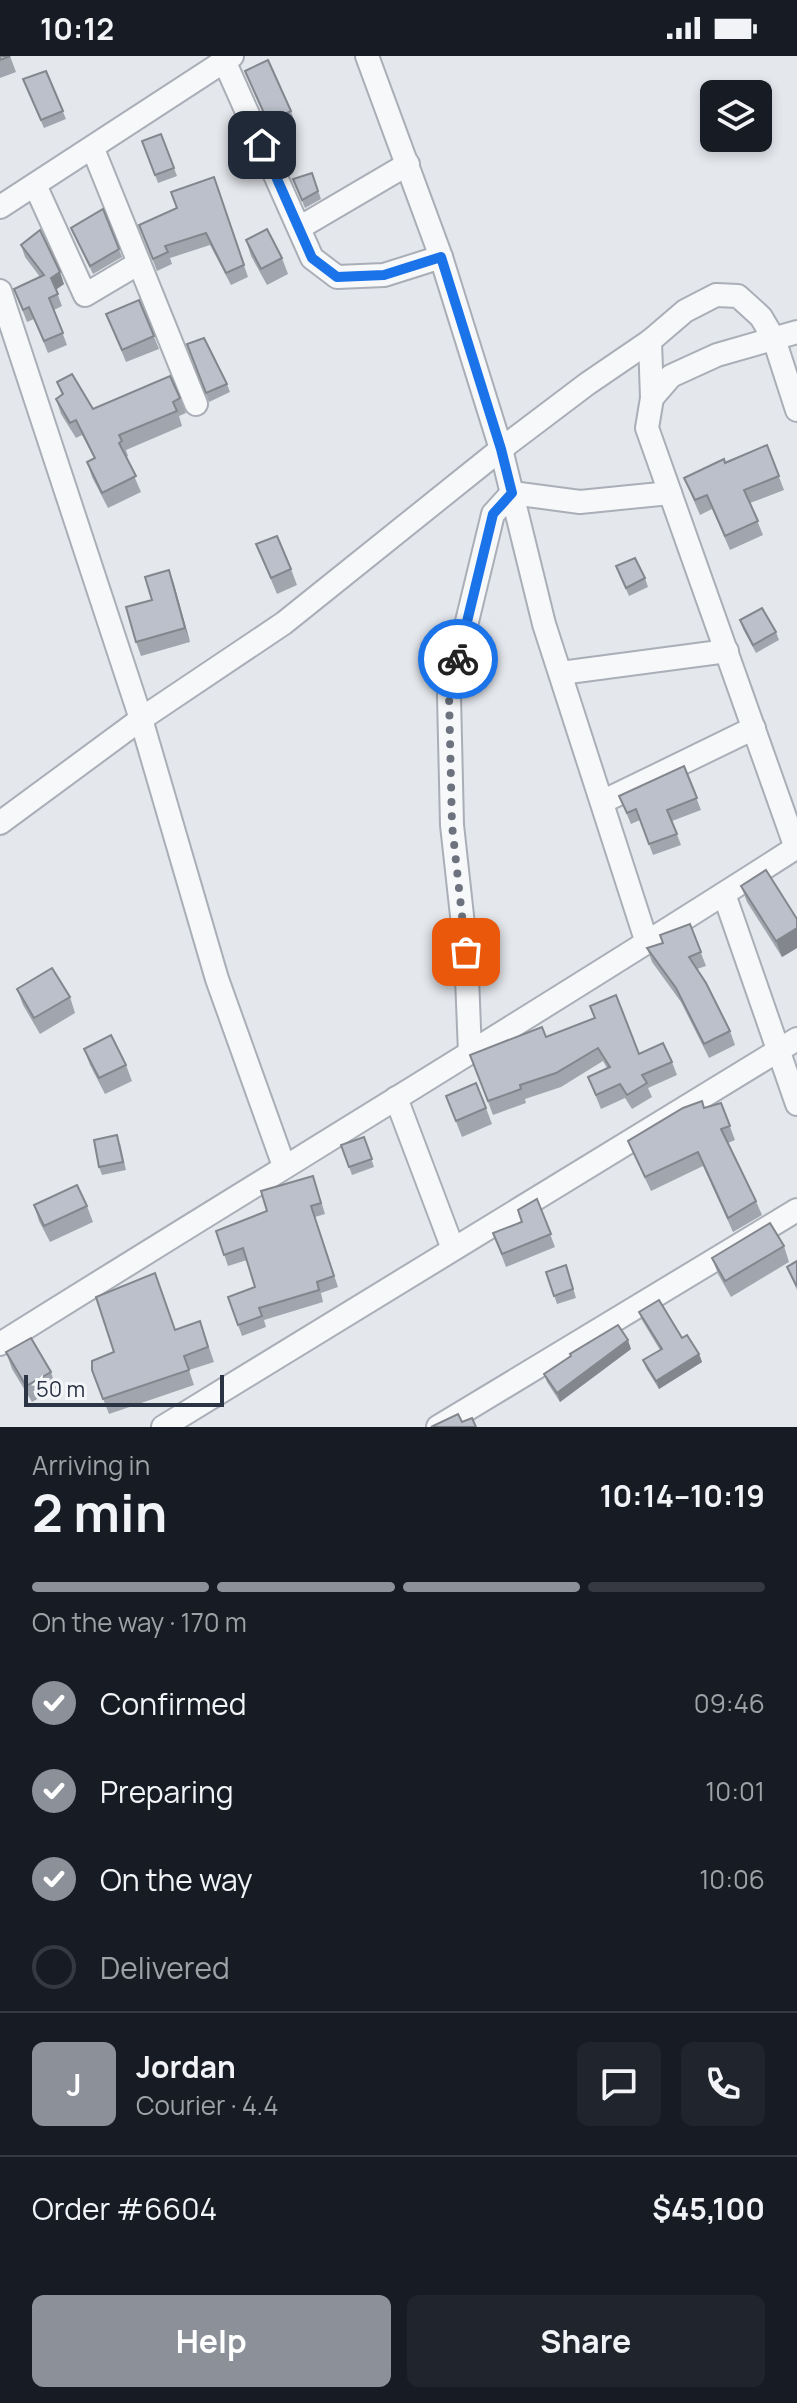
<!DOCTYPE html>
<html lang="en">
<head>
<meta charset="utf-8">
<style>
  :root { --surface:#171b24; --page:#20242c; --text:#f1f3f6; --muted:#9ea1a6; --line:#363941; --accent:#8c9099 }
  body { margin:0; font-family:Manrope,sans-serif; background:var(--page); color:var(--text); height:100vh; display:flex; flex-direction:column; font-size:30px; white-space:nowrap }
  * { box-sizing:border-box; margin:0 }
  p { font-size:26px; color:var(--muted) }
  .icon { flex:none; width:44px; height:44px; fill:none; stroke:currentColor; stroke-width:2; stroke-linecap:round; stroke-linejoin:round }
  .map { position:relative; height:1371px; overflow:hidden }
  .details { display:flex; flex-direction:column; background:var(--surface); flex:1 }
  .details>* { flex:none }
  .tools { position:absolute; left:700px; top:24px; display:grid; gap:16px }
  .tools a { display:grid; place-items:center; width:72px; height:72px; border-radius:12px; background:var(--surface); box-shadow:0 4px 12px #0003; font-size:40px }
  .scale { position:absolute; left:24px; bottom:20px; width:200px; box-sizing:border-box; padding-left:8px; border:4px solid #2b3445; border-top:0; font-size:22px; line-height:28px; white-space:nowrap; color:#2b3445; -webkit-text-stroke:6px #f4f6f9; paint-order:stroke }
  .pin { position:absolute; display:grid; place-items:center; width:68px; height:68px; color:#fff; margin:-34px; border-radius:16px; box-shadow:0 4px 12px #0006 }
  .courier { position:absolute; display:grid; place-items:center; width:80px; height:80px; margin:-40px; border:6px solid #1a73e8; border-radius:50%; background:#fff; color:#222; box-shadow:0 2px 10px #0007 }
  .head em { font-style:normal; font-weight:700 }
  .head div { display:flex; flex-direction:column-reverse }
  .head { display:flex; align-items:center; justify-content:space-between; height:136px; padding:0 32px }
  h1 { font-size:52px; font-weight:700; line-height:60px }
  .bar { display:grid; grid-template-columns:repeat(4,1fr); gap:12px 8px; align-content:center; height:96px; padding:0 32px }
  .bar i { height:10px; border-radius:6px; background:var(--line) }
  .bar .on { background:var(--accent) }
  .bar p { grid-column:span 4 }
  .line { display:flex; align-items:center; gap:20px; padding:0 32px; border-top:2px solid var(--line) }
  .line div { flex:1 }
  .round { display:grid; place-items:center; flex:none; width:84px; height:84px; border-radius:12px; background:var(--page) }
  ol { padding:0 32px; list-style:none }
  li { display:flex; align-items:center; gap:24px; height:88px }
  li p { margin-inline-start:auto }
  li .icon { padding:8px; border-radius:50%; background:var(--accent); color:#fff; stroke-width:4 }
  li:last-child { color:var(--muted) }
  li i { width:44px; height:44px; border:4px solid var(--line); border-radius:50% }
  .action { display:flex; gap:16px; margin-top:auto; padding:16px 32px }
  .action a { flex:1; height:92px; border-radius:12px; background:var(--accent); color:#fff; font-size:32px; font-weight:700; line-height:92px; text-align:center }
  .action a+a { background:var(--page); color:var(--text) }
  .status { display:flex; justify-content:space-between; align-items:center; height:56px; padding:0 40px; background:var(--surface); direction:ltr }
  .status svg { height:22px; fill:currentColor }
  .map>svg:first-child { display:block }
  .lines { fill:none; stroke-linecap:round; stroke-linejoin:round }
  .street-casing { stroke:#a9aeb7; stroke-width:26 }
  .street { stroke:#f7f8fa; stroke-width:22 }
  .wall { fill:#a1a5ae }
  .shaded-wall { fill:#83868d }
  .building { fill:#bbc0ca; stroke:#83868d; stroke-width:2 }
  .done { stroke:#6c737f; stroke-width:8; stroke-dasharray:0 14.4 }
  .route { stroke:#1a73e8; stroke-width:10 }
</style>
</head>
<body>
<div class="status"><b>10:12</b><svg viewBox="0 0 49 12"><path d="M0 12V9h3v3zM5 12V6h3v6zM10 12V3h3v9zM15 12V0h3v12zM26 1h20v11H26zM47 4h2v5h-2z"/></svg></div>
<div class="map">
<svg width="797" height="1371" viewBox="0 0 797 1371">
  <rect width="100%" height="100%" fill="#e4e7ec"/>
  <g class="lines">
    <g class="street-casing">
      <g id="street">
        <polyline points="222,0 312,202 337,221 384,219 441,201"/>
        <polyline points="367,0 441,201 501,393 544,568 647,887"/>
        <polyline points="93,93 196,348"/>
        <polyline points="35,129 85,239 139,207"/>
        <polyline points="0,151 232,0"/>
        <polyline points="299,172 408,108"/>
        <polyline points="0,235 141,663 217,923 284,1110"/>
        <polyline points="650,285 652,342 647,372 796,792"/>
        <polyline points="652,342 671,320 717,299 797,276"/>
        <polyline points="561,617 727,595"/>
        <polyline points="602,746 754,672"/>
        <polyline points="0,767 141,663 284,567 501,393 587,328 650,285 685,255 716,239 738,240 761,261 774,283 797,354"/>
        <polyline points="724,838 797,1048"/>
        <polyline points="470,997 466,896 452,769 449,640 493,458 512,437 580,446 670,437"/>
        <polyline points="396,1042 453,1193"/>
        <path d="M0 1288C265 1122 534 960 797 791"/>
        <polyline points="163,1371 797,983"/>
        <polyline points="438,1371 797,1154"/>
      </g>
    </g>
    <use href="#street" class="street"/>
  </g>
  <g class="wall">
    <polygon points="0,0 10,0 16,16 0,22"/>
    <polygon points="46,15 66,63 44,72 26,31"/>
    <polygon points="245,15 291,55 296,70 273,80"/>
    <polygon points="161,78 177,120 158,127 142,85"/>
    <polygon points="312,117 321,143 305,152 293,123"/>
    <polygon points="214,121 248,221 231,229 210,189 170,202 172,208 157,215 139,169 177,152"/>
    <polygon points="103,153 122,201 93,218 71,172"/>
    <polygon points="246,184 282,202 288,218 267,229 251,200"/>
    <polygon points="21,189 64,228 56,234 62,250 54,254 67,289 48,297 34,263 27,266 14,233 40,221 25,201"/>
    <polygon points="139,244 159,293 126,306 106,258"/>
    <polygon points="187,288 227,328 230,336 209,346"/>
    <polygon points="57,326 93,353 180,342 186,357 179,360 182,370 126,394 128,400 126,401 141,436 108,452 92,421 87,406 94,402 82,379 76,382 61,358 56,343 62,339"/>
    <polygon points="767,389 784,434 750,447 763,479 730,494 712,453 700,459 684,422"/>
    <polygon points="256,488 291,513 297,529 277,538"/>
    <polygon points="616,510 645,522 648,531 629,540"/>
    <polygon points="169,514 190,586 141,600 136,586 152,544"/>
    <polygon points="740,564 776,576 779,584 756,597 743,573"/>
    <polygon points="684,710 701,754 672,765 681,789 653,799 640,764 631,768 619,740"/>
    <polygon points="741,830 797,863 797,892 782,901 747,846"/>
    <polygon points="690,868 706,910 697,913 730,975 735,989 709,1002 681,946 652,906 647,892 663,887"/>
    <polygon points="17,933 70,941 75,957 40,978 23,949"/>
    <polygon points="546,981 672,1006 677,1019 648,1032 652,1041 632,1053 625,1042 601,1053 588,1021 607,1012 603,1005 561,1031 525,1043 526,1047 493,1059 470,999"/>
    <polygon points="84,993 126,1009 132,1025 105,1038 90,1009"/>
    <polygon points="446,1040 486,1052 492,1068 462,1081"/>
    <polygon points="721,1047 735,1084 728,1087 756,1145 762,1159 733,1176 703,1110 651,1135 634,1099 628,1085 704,1052"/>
    <polygon points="364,1081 374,1111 352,1119 341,1089"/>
    <polygon points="120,1087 126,1114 102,1119 99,1111"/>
    <polygon points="317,1132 325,1158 315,1161 338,1231 321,1237 323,1246 264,1264 266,1271 242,1280 228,1241 255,1231 247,1204 228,1210 216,1175 267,1155"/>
    <polygon points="537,1143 555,1191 506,1211 493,1177 522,1166"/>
    <polygon points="34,1149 87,1150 93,1166 50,1186 39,1165"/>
    <polygon points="784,1190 789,1206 731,1241 718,1218 712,1202"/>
    <polygon points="797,1205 797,1234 787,1211"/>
    <polygon points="566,1209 576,1242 557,1248 546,1216"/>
    <polygon points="639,1256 682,1282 699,1298 702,1306 659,1333 646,1312 643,1304 660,1294 642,1264"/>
    <polygon points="200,1265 214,1306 189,1314 194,1329 109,1358 92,1314 175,1274"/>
    <polygon points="631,1293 560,1346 547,1326 544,1318"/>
    <polygon points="6,1296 51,1316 56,1332 32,1346 12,1313"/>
  </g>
  <g class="shaded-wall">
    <polygon points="60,216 64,228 55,234 51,222"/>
    <polygon points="169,514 174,528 190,586 185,572"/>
    <polygon points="797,872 797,892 782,901 776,885"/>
    <polygon points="628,1284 631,1293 560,1346 557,1337"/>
    <polygon points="699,1298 702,1306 659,1333 656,1325"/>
  </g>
  <g class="building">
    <polygon points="0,0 10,0 0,4"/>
    <polygon points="268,4 291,55 268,66 245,15"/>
    <polygon points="46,15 63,55 41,64 23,23"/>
    <polygon points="161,78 174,112 155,119 142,85"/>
    <polygon points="312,117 318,135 302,144 293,123"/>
    <polygon points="214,121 244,209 226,217 206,177 165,190 168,196 153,203 139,169 177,152 171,136"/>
    <polygon points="103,153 119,193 90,210 71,172"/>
    <polygon points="267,173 282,202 261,213 246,184"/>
    <polygon points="40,174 60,216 51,222 58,238 49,242 63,277 44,285 29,251 23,254 14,233 44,219 21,189"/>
    <polygon points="139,244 154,280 122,294 106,258"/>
    <polygon points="204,282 227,328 206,337 187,288"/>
    <polygon points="72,318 93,353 170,320 180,342 173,346 177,355 119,379 122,385 119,387 136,420 102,437 87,406 95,402 76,364 70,367 56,343 63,338 57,326"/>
    <polygon points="767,389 779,420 744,434 758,465 725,480 707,439 695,444 684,422 724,403 725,407"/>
    <polygon points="277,480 291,513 271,522 256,488"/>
    <polygon points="635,502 645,522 626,532 616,510"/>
    <polygon points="169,514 185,572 136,586 126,551 152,544 145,521"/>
    <polygon points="762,552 776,576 753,589 740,564"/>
    <polygon points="684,710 697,742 667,754 677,778 649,788 636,753 627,757 619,740"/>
    <polygon points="766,814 797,863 797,872 776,885 741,830"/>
    <polygon points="690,868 701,896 689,901 706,927 730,975 704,988 676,932 647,892 663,887 660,879"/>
    <polygon points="52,912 70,941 34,962 17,933"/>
    <polygon points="616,939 639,998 663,987 672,1006 642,1019 647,1027 627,1039 620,1028 596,1039 588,1021 610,1011 598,992 556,1017 520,1029 521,1033 488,1045 470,999 542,971 546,981 595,962 590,950"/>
    <polygon points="111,979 126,1009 99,1022 84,993"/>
    <polygon points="476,1027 486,1052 456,1065 446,1040"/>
    <polygon points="702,1045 704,1052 721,1047 730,1070 721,1073 756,1145 728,1162 698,1096 645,1121 628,1085 683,1052"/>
    <polygon points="117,1079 123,1106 99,1111 94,1084"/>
    <polygon points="364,1081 372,1103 349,1111 341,1089"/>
    <polygon points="313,1120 321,1147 311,1150 334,1220 317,1226 319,1234 259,1252 262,1260 238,1269 228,1241 255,1231 243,1192 224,1199 216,1175 267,1155 261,1135"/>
    <polygon points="77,1129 87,1150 44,1170 34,1149"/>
    <polygon points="537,1143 551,1178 502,1198 493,1177 522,1166 518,1154"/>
    <polygon points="770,1167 784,1190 725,1225 712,1202"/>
    <polygon points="797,1205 797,1228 796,1229 787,1211"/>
    <polygon points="566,1209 573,1233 554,1240 546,1216"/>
    <polygon points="155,1217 175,1274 200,1265 208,1291 184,1300 189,1314 103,1343 92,1314 92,1305 114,1296 96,1241"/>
    <polygon points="659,1244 682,1282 687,1279 699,1298 656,1325 643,1304 662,1293 639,1256"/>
    <polygon points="618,1269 628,1284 557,1337 544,1318 571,1300 570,1298"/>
    <polygon points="31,1282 51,1316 26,1330 6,1296"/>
    <polygon points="458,1358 462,1366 472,1362 476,1371 431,1371"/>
  </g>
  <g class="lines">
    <polyline class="done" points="458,603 449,640 452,769 466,896"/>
    <polyline class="route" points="262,89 312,202 337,221 384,219 441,201 501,393 512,437 493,458 458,603"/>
  </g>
</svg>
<div class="tools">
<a><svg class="icon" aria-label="layers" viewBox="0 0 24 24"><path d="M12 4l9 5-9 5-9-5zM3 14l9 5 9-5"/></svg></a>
</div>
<div class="scale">50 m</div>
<div class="pin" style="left:466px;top:896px;background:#ea580c"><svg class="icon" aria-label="bag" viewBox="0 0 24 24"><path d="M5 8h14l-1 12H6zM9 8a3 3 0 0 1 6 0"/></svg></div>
<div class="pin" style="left:262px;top:89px;background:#1f2937"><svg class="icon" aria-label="home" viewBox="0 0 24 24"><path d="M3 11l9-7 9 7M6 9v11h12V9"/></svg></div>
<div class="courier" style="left:458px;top:603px"><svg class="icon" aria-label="bike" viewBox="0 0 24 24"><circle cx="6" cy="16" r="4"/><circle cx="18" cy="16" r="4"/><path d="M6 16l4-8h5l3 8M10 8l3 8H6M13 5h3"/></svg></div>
</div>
<section class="details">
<div class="head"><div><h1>2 min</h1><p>Arriving in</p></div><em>10:14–10:19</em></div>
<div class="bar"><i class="on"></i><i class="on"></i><i class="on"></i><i></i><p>On the way · 170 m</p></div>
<ol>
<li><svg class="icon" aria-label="check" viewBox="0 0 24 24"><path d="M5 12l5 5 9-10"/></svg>Confirmed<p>09:46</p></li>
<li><svg class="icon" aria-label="check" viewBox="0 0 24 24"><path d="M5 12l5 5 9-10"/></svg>Preparing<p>10:01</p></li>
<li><svg class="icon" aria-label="check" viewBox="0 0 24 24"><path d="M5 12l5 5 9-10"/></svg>On the way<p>10:06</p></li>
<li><i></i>Delivered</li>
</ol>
<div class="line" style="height:144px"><b class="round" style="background:var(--accent);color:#fff">J</b><div><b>Jordan</b><p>Courier · 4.4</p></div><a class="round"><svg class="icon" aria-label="chat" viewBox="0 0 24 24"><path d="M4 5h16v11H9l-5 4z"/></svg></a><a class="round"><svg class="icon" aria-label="phone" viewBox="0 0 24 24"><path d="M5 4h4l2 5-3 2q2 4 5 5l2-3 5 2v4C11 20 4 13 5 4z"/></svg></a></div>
<div class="line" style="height:104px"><div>Order #6604</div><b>$45,100</b></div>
<div class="action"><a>Help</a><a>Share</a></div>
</section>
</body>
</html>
